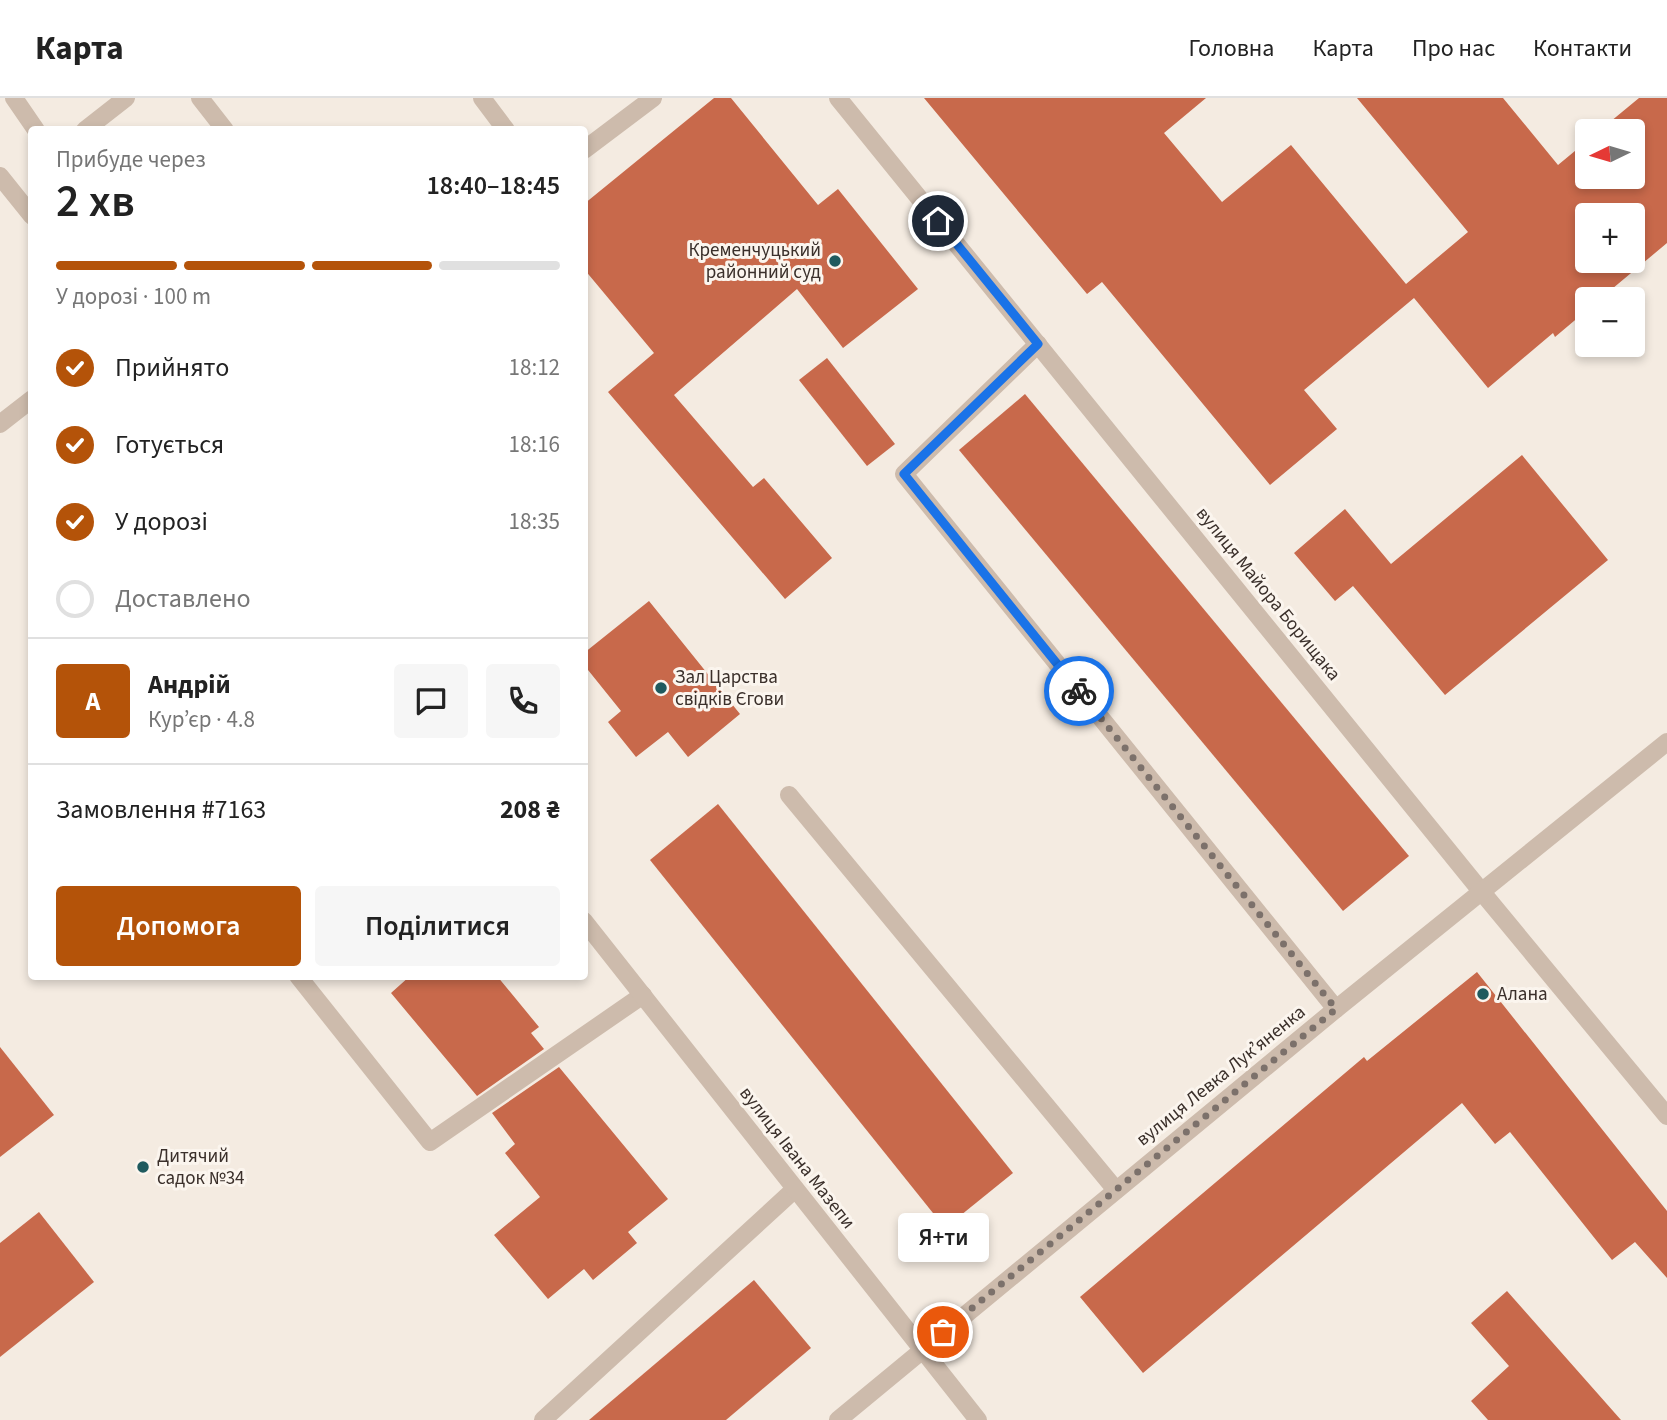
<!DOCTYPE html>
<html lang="uk">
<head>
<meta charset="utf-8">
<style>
  :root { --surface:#fff; --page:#f6f6f6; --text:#222; --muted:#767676; --line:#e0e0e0; --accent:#b45309 }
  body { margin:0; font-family:"Source Sans 3",sans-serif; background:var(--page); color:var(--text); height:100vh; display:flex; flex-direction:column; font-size:26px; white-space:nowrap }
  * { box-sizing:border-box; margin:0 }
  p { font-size:23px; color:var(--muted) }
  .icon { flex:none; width:38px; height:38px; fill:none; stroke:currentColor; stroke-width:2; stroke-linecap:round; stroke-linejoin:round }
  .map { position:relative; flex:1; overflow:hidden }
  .side { position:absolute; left:28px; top:28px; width:560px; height:854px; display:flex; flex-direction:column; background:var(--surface); border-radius:7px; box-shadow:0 4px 10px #0003 }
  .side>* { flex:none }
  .needle { width:46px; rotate:265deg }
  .buttons { position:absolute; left:1575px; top:21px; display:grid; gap:14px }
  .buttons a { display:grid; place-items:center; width:70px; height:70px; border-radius:7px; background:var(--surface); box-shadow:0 4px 10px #0003; font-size:35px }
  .pin { position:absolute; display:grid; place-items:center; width:60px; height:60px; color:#fff; margin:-30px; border:4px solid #fff; border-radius:50%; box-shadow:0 2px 7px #0007 }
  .courier { position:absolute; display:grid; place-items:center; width:70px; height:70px; margin:-35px; border:5px solid #1a73e8; border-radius:50%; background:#fff; color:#222; box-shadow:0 2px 9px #0007 }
  .bubble { position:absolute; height:49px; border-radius:7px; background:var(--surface); box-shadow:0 4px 10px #0003; font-size:23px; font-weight:600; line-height:49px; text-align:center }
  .head em { font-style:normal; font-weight:600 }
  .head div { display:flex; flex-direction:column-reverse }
  .head { display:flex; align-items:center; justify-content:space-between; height:119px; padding:0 28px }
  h1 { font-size:46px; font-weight:600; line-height:52px }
  .bar { display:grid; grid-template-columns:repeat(4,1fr); gap:10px 7px; align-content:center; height:84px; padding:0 28px }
  .bar i { height:9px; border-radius:5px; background:var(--line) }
  .bar .on { background:var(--accent) }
  .bar p { grid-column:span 4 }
  .line { display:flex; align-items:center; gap:18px; padding:0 28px; border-top:2px solid var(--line) }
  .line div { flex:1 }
  .round { display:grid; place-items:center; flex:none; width:74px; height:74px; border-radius:7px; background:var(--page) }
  ol { padding:0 28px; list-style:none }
  li { display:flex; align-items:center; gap:21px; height:77px }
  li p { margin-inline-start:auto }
  li .icon { padding:7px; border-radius:50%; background:var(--accent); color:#fff; stroke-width:4 }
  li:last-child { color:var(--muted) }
  li i { width:38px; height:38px; border:4px solid var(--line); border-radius:50% }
  .action { display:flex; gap:14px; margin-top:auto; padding:14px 28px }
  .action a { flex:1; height:80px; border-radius:7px; background:var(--accent); color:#fff; font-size:28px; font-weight:600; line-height:80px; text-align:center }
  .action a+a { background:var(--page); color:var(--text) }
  header { display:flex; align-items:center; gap:42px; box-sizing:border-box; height:98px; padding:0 35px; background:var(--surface); border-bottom:2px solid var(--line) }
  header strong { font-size:33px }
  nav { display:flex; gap:38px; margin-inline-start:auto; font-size:24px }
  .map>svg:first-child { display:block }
  .building { fill:#c8694b; fill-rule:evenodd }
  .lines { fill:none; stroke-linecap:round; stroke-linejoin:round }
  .lane { stroke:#cdbbac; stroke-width:18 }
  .street { stroke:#cdbbac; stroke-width:18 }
  .done { stroke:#7c716b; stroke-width:7; stroke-dasharray:0 12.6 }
  .route { stroke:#1a73e8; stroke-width:9 }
  .poi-dot { fill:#1f5a5e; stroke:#fbf5ee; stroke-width:2.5 }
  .labels { text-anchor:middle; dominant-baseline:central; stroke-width:6; stroke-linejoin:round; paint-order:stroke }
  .poi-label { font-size:19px; fill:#3b302b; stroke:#fbf5ee; text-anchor:start }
  .street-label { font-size:19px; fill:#3b302b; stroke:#fbf5ee }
</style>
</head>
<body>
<header>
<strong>Карта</strong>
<nav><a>Головна</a><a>Карта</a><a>Про нас</a><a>Контакти</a></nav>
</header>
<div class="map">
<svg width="1667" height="1322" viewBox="0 0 1667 1322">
  <rect width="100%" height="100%" fill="#f4ebe1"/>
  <g class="building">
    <polygon points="714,0 731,0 818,107 838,91 918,191 843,250 797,191 674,297 753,389 764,380 832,460 785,501 608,294 654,255 584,171 584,106"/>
    <path d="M924 0H1206L1164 35 1222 104 1291 47 1406 186 1468 134 1357 0H1503L1558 67 1587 43V79H1633V33H1599L1639 0H1667V145L1600 201H1587V212L1555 239 1553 235 1488 290 1414 200 1304 292 1337 331 1270 387 1102 184 1087 196ZM1587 117H1633V163H1587Z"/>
    <polygon points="827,260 895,346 867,368 799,282"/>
    <polygon points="1025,296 1409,758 1343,813 959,352"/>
    <polygon points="1522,357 1608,462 1445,597 1353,488 1335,503 1294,455 1345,411 1391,466"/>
    <polygon points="649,503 740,616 688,659 668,634 636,659 608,624 621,613 584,567 584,555"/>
    <polygon points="718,706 1013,1075 945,1130 650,762"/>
    <polygon points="1477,874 1667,1113 1667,1180 1635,1144 1612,1162 1510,1034 1495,1046 1462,1005 1143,1275 1080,1199 1364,959 1367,963"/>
    <polygon points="410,878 497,878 539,929 531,935 544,951 477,998 391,895"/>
    <polygon points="0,949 54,1017 0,1059"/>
    <polygon points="559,969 668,1101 628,1134 637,1145 593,1182 584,1171 548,1201 494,1137 540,1099 505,1055 515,1046 492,1015"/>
    <polygon points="39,1114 94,1184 0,1259 0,1145"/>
    <polygon points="754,1182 811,1250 726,1322 589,1322"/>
    <polygon points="1507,1193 1621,1322 1488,1322 1471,1303 1509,1268 1471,1225"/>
  </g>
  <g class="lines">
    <g class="lane">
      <polyline points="14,0 36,32"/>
      <polyline points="200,0 225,32"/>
      <polyline points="482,0 506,32"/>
      <polyline points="85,32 126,0"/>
      <polyline points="584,52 653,0"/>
      <polyline points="1038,246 904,376 1336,911"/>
      <polyline points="0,326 32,301"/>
      <polyline points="789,697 1116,1092"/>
      <polyline points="298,878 430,1044 643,897"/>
      <polyline points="543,1322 795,1091"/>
    </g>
    <g class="street">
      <polyline points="838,0 1481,793 1667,1018"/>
      <polyline points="0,78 32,118"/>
      <polyline points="584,823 978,1322"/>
      <polyline points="838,1322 1336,911 1667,644"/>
    </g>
  </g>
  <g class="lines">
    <polyline class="done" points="943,1234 1336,911 1079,593"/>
    <polyline class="route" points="938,123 1038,246 904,376 1079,593"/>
  </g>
  <g class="poi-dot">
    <circle cx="835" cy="163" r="7"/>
    <circle cx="661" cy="590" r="7"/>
    <circle cx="1483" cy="896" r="7"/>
    <circle cx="143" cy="1069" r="7"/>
  </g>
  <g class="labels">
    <g class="poi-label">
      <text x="821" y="152" text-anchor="end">Кременчуцький<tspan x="821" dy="22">районний суд</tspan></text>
      <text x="675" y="579">Зал Царства<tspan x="675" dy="22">свідків Єгови</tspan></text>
      <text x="1497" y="896">Алана</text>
      <text x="157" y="1058">Дитячий<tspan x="157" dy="22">садок №34</tspan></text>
    </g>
    <g class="street-label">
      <text transform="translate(1268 496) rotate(51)">вулиця Майора Борищака</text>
      <text transform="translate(1221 978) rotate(-39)">вулиця Левка Лукʼяненка</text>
      <text transform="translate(797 1060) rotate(52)">вулиця Івана Мазепи</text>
    </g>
  </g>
</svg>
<div class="buttons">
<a><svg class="needle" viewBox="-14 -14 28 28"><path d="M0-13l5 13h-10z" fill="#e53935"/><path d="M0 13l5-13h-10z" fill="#767676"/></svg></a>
<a>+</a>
<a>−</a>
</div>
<div class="pin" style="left:943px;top:1234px;background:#ea580c"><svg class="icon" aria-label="bag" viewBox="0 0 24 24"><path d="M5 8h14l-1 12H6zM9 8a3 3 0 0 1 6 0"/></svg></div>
<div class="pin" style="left:938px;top:123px;background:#1f2937"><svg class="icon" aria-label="home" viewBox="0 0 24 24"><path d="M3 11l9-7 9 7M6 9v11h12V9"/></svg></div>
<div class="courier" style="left:1079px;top:593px"><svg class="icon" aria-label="bike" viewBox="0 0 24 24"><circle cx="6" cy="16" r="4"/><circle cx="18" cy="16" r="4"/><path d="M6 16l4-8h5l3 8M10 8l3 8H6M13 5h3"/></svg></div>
<div class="bubble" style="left:898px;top:1115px;width:91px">Я+ти</div>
<section class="side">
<div class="head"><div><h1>2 хв</h1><p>Прибуде через</p></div><em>18:40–18:45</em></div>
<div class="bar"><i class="on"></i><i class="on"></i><i class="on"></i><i></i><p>У дорозі · 100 m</p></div>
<ol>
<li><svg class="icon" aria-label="check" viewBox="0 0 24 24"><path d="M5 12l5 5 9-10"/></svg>Прийнято<p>18:12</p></li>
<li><svg class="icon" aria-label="check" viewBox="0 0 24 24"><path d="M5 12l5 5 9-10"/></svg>Готується<p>18:16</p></li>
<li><svg class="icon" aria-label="check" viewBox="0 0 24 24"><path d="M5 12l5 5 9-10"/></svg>У дорозі<p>18:35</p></li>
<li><i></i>Доставлено</li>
</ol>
<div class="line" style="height:126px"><b class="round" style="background:var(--accent);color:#fff">А</b><div><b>Андрій</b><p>Кур’єр · 4.8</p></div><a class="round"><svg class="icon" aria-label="chat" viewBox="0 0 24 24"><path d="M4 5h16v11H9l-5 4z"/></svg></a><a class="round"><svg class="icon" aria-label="phone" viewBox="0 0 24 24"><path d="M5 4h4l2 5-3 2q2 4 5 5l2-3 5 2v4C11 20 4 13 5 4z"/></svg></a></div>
<div class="line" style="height:91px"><div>Замовлення #7163</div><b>208 ₴</b></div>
<div class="action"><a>Допомога</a><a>Поділитися</a></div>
</section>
</div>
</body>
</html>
